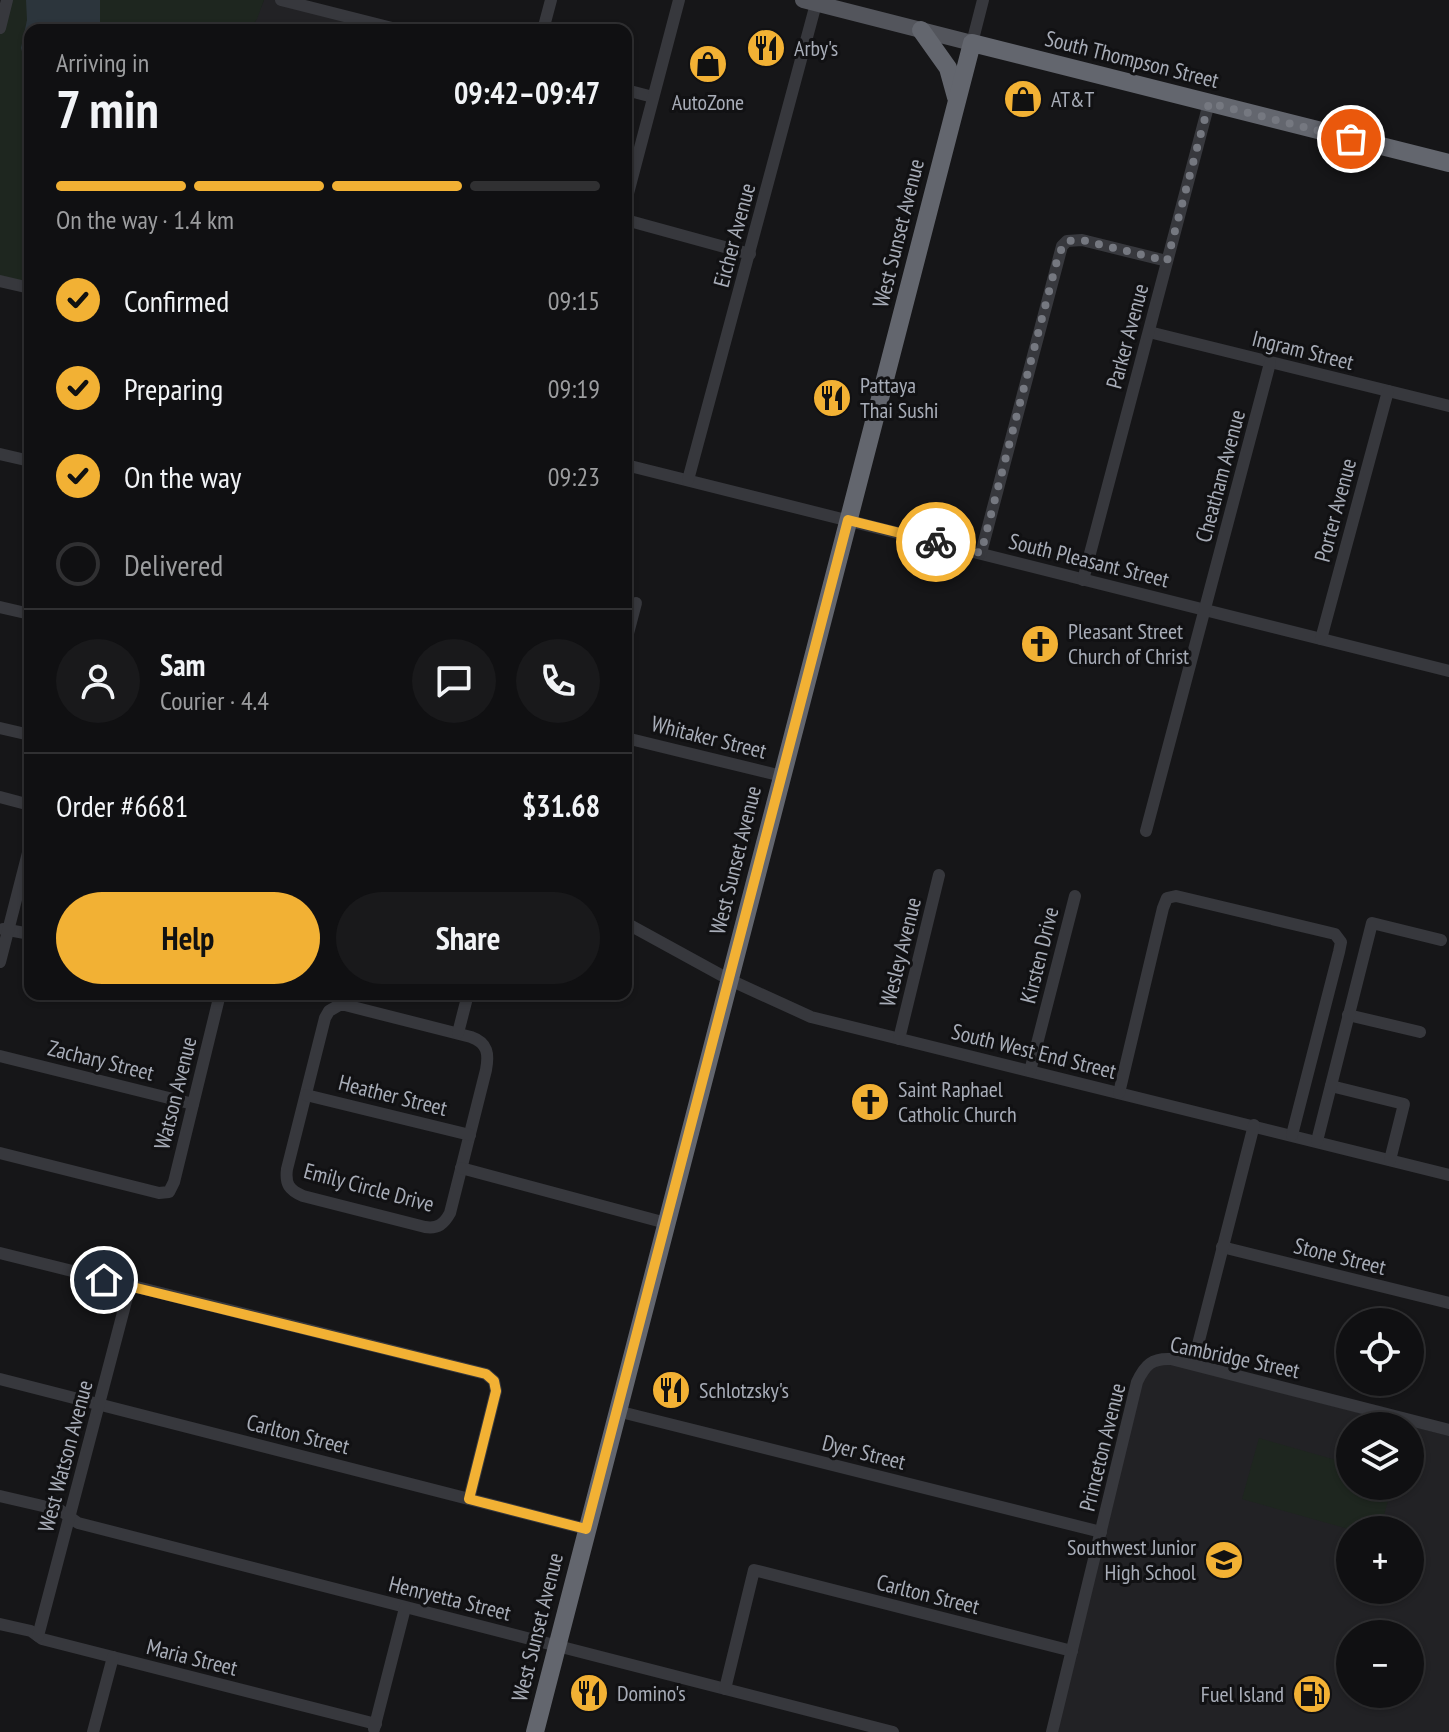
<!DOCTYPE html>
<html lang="en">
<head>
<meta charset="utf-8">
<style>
  :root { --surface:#101012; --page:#19191b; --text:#f1f3f6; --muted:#9c9d9f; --line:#303032; --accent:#f2b134 }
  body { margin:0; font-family:"PT Sans Narrow",sans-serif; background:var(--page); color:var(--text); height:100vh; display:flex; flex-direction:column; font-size:30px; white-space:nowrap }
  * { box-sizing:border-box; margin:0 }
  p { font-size:26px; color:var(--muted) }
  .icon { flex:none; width:44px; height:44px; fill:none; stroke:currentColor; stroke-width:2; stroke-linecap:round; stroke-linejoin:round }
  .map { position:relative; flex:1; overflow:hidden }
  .side { position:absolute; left:24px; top:24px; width:608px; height:976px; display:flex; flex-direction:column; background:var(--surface); border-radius:16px; box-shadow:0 2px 6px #0004,0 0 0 2px var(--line) }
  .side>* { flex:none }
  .tools { position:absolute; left:1336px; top:1308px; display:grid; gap:16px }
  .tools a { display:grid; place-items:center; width:88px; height:88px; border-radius:50%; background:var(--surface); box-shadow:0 2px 6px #0004,0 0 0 2px var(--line); font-size:40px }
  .pin { position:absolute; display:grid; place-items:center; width:68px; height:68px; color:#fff; margin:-34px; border:4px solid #fff; border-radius:50%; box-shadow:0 2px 8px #0007 }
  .courier { position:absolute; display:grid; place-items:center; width:80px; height:80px; margin:-40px; border:6px solid #f2b134; border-radius:50%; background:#fff; color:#222; box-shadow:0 2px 10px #0007 }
  .head em { font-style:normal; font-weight:700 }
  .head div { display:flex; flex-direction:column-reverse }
  .head { display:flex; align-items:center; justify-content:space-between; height:136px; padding:0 32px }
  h1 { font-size:52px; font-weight:700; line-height:60px }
  .bar { display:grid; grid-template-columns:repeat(4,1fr); gap:12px 8px; align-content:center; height:96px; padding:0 32px }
  .bar i { height:10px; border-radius:6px; background:var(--line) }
  .bar .on { background:var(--accent) }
  .bar p { grid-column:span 4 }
  .line { display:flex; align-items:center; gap:20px; padding:0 32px; border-top:2px solid var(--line) }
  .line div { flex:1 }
  .round { display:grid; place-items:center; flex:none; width:84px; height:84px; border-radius:42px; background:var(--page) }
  ol { padding:0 32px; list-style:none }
  li { display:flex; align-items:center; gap:24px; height:88px }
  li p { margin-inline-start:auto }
  li .icon { padding:8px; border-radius:50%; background:var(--accent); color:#111; stroke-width:4 }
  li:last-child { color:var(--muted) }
  li i { width:44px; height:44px; border:4px solid var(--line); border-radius:50% }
  .action { display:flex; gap:16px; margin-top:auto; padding:16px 32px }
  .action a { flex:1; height:92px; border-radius:48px; background:var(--accent); color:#111; font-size:32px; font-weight:700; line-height:92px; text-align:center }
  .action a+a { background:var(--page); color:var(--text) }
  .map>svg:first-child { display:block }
  .built { fill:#222225; fill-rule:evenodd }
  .green { fill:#1e261f }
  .water { fill:#2c353c }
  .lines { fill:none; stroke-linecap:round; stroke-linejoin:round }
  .minor { stroke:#37383d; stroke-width:12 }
  .major { stroke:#53555c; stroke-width:16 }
  .highway { stroke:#63666e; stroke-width:18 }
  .done { stroke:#757880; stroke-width:8; stroke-dasharray:0 14.4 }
  .route { stroke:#f2b134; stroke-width:10 }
  .labels { text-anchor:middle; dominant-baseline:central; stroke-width:6; stroke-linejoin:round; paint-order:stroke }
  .poi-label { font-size:22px; fill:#a8adb8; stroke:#111113; text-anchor:start }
  .street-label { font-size:22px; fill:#a8adb8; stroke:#111113 }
</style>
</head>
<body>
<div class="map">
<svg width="1449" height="1732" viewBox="0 0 1449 1732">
  <rect width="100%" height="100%" fill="#161618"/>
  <g class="built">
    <polygon points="264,0 281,0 399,30 249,30 254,24"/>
    <path d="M1160 1364H1171L1449 1436V1732H1057L1140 1385 1146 1373ZM1350 1426H1410V1486H1350ZM1350 1530H1410V1590H1350ZM1350 1634H1410V1694H1350Z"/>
  </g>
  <g class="green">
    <polygon points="7,0 264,0 257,19 249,30 30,30 30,288 0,281 0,28"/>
    <polygon points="1259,1438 1350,1464 1350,1486 1392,1486 1380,1530 1352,1530 1242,1499"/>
  </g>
  <polygon class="water" points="26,0 100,0 100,30 30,30 30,80 21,48 27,20"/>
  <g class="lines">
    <g class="minor">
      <polyline points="281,0 400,30"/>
      <polyline points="0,28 7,0"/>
      <polyline points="543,30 551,0"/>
      <polyline points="972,43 983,0"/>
      <polyline points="626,90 653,97"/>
      <polyline points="626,201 679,0"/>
      <polyline points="626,220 750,254"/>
      <polyline points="0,281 30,288"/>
      <polyline points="1149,332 1449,406"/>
      <polyline points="0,454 30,461"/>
      <polyline points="626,465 1449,671"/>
      <polyline points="688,480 817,0"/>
      <polyline points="981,553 1062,246 1067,241 1082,240 1167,261"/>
      <polyline points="1083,580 1209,103"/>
      <polyline points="0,607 30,614"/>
      <polyline points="1321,639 1388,391"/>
      <polyline points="626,641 636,603"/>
      <polyline points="0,728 30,735"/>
      <polyline points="626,738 782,776"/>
      <polyline points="0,797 30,805"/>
      <polyline points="1146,831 1270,363"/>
      <polyline points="626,923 730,980 811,1017 1449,1175"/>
      <polyline points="3,929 30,934"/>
      <polyline points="0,962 30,845"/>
      <path d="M341 1004 471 1037C488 1043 489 1054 486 1070L450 1213C444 1224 438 1229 425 1227L303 1196C289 1190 285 1184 287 1169L325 1018 329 1011Z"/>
      <polyline points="1348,1015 1420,1032"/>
      <polyline points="458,1033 468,994"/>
      <polyline points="899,1039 939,875"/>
      <polyline points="0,1056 193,1104"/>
      <polyline points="1030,1071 1075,896"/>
      <polyline points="1331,1086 1404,1104 1390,1160"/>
      <polyline points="1119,1093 1163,908 1167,898 1176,896 1335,934 1341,942 1339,952 1292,1135"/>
      <polyline points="306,1095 470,1135"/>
      <polyline points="1317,1141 1372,923 1441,940"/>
      <polyline points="0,1153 159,1193 169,1192 174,1182 220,994"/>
      <polyline points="461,1168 666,1223"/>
      <polyline points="1222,1247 1449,1303"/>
      <polyline points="0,1253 486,1374 494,1381 496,1391 469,1499"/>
      <polyline points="1193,1364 1254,1125"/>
      <polyline points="0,1379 586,1529"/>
      <polyline points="617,1411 1101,1532"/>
      <polyline points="0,1496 60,1510 78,1523 893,1732"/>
      <polyline points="0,1624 31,1631 42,1639 376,1724"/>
      <polyline points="38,1636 130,1286"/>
      <polyline points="725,1689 754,1570 1072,1651"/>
      <polyline points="374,1729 405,1608"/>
      <polyline points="93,1732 113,1657"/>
      <path d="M1052 1732 1137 1382C1145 1365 1152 1358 1171 1359L1449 1430"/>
    </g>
    <polyline class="major" points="803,0 972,43"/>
    <g class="highway">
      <polyline points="921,30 948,68 956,97"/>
      <polyline points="535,1732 972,43 1449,163"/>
    </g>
  </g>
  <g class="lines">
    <polyline class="done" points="936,542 981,553 1059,253 1067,241 1082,240 1167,261 1209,103 1351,139"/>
    <polyline class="route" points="104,1280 486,1374 494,1381 496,1391 469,1499 586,1529 848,520 936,542"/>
  </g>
  <defs>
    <g id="restaurant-disc" transform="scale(2)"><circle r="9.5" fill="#f2b134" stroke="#111113"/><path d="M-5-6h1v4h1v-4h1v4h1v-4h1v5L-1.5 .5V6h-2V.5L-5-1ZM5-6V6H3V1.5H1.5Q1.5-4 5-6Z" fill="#111"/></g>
    <g id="shop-disc" transform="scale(2)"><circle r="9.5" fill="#f2b134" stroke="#111113"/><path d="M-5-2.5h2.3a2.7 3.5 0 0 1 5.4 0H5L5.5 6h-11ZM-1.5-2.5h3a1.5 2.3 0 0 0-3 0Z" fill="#111"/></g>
    <g id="church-disc" transform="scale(2)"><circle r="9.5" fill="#f2b134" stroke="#111113"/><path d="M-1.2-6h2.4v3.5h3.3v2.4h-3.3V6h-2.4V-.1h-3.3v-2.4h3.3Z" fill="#111"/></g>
    <g id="school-disc" transform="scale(2)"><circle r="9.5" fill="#f2b134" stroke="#111113"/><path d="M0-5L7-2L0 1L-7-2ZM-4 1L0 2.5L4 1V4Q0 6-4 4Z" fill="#111"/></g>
    <g id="fuel-disc" transform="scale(2)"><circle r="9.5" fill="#f2b134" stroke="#111113"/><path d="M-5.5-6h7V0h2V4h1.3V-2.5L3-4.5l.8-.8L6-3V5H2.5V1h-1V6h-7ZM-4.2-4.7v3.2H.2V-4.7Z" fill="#111"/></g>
  </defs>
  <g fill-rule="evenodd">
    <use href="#restaurant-disc" x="766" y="48"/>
    <use href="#shop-disc" x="708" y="64"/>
    <use href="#shop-disc" x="1023" y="99"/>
    <use href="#restaurant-disc" x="832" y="398"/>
    <use href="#church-disc" x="1040" y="644"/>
    <use href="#church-disc" x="870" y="1102"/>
    <use href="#restaurant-disc" x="671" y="1390"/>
    <use href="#school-disc" x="1224" y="1560"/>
    <use href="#restaurant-disc" x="589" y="1693"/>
    <use href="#fuel-disc" x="1312" y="1694"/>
  </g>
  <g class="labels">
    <g class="poi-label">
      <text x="794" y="48">Arby's</text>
      <text x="1051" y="99">AT&amp;T</text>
      <text x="708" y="102" text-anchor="middle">AutoZone</text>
      <text x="860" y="385">Pattaya<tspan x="860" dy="25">Thai Sushi</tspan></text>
      <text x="1068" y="631">Pleasant Street<tspan x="1068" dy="25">Church of Christ</tspan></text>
      <text x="898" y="1089">Saint Raphael<tspan x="898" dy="25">Catholic Church</tspan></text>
      <text x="699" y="1390">Schlotzsky's</text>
      <text x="1196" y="1547" text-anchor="end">Southwest Junior<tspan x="1196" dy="25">High School</tspan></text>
      <text x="617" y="1693">Domino's</text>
      <text x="1284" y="1694" text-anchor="end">Fuel Island</text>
    </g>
    <g class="street-label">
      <text transform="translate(1132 59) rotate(14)">South Thompson Street</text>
      <text transform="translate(898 233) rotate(-76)">West Sunset Avenue</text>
      <text transform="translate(734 235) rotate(-75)">Eicher Avenue</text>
      <text transform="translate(1127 336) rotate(-75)">Parker Avenue</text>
      <text transform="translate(1303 350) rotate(14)">Ingram Street</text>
      <text transform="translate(1220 476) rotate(-75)">Cheatham Avenue</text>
      <text transform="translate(1335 510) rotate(-75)">Porter Avenue</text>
      <text transform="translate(1089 560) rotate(14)">South Pleasant Street</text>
      <text transform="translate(709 737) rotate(14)">Whitaker Street</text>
      <text transform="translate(735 860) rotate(-76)">West Sunset Avenue</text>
      <text transform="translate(900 952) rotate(-76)">Wesley Avenue</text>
      <text transform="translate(1039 955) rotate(-76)">Kirsten Drive</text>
      <text transform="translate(1034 1051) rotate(14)">South West End Street</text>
      <text transform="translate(101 1060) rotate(14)">Zachary Street</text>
      <text transform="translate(175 1093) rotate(-76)">Watson Avenue</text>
      <text transform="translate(393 1095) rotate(14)">Heather Street</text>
      <text transform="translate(369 1187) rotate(15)">Emily Circle Drive</text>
      <text transform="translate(1340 1256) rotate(14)">Stone Street</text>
      <text transform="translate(1235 1357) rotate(12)">Cambridge Street</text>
      <text transform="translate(298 1434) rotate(14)">Carlton Street</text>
      <text transform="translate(1102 1447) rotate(-76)">Princeton Avenue</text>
      <text transform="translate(864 1452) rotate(14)">Dyer Street</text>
      <text transform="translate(65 1456) rotate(-75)">West Watson Avenue</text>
      <text transform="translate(928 1594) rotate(14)">Carlton Street</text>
      <text transform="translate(450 1598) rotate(14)">Henryetta Street</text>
      <text transform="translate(537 1627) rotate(-76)">West Sunset Avenue</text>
      <text transform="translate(192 1657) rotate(14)">Maria Street</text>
    </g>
  </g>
</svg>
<div class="tools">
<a><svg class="icon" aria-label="locate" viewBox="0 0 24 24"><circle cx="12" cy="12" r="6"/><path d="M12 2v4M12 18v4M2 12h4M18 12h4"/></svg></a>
<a><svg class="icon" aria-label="layers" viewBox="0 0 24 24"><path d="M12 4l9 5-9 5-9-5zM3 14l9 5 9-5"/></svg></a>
<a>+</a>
<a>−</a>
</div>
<div class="pin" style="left:1351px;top:139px;background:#ea580c"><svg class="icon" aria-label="bag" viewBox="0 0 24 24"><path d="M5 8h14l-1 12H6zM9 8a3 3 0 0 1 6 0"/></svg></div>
<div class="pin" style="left:104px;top:1280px;background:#1f2937"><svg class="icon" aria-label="home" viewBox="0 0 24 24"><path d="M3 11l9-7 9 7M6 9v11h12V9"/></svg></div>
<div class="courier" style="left:936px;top:542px"><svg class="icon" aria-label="bike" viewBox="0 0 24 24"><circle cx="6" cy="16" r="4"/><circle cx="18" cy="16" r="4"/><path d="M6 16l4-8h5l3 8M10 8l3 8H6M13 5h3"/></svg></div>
<section class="side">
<div class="head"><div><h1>7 min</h1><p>Arriving in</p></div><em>09:42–09:47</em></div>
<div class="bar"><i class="on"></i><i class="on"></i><i class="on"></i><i></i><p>On the way · 1.4 km</p></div>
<ol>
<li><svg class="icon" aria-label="check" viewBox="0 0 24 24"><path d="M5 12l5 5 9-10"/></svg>Confirmed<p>09:15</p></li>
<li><svg class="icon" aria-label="check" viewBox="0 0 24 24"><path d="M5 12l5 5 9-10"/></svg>Preparing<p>09:19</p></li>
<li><svg class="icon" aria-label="check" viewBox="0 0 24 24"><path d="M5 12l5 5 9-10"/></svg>On the way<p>09:23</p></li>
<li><i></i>Delivered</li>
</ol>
<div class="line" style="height:144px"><a class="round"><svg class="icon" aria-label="person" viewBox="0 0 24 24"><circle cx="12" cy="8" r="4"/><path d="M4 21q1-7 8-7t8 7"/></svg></a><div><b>Sam</b><p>Courier · 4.4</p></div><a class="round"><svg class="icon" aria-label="chat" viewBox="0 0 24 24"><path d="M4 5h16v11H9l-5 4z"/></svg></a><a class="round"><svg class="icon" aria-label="phone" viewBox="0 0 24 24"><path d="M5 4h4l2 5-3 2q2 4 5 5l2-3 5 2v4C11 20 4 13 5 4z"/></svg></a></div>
<div class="line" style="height:104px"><div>Order #6681</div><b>$31.68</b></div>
<div class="action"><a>Help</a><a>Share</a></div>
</section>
</div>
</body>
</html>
